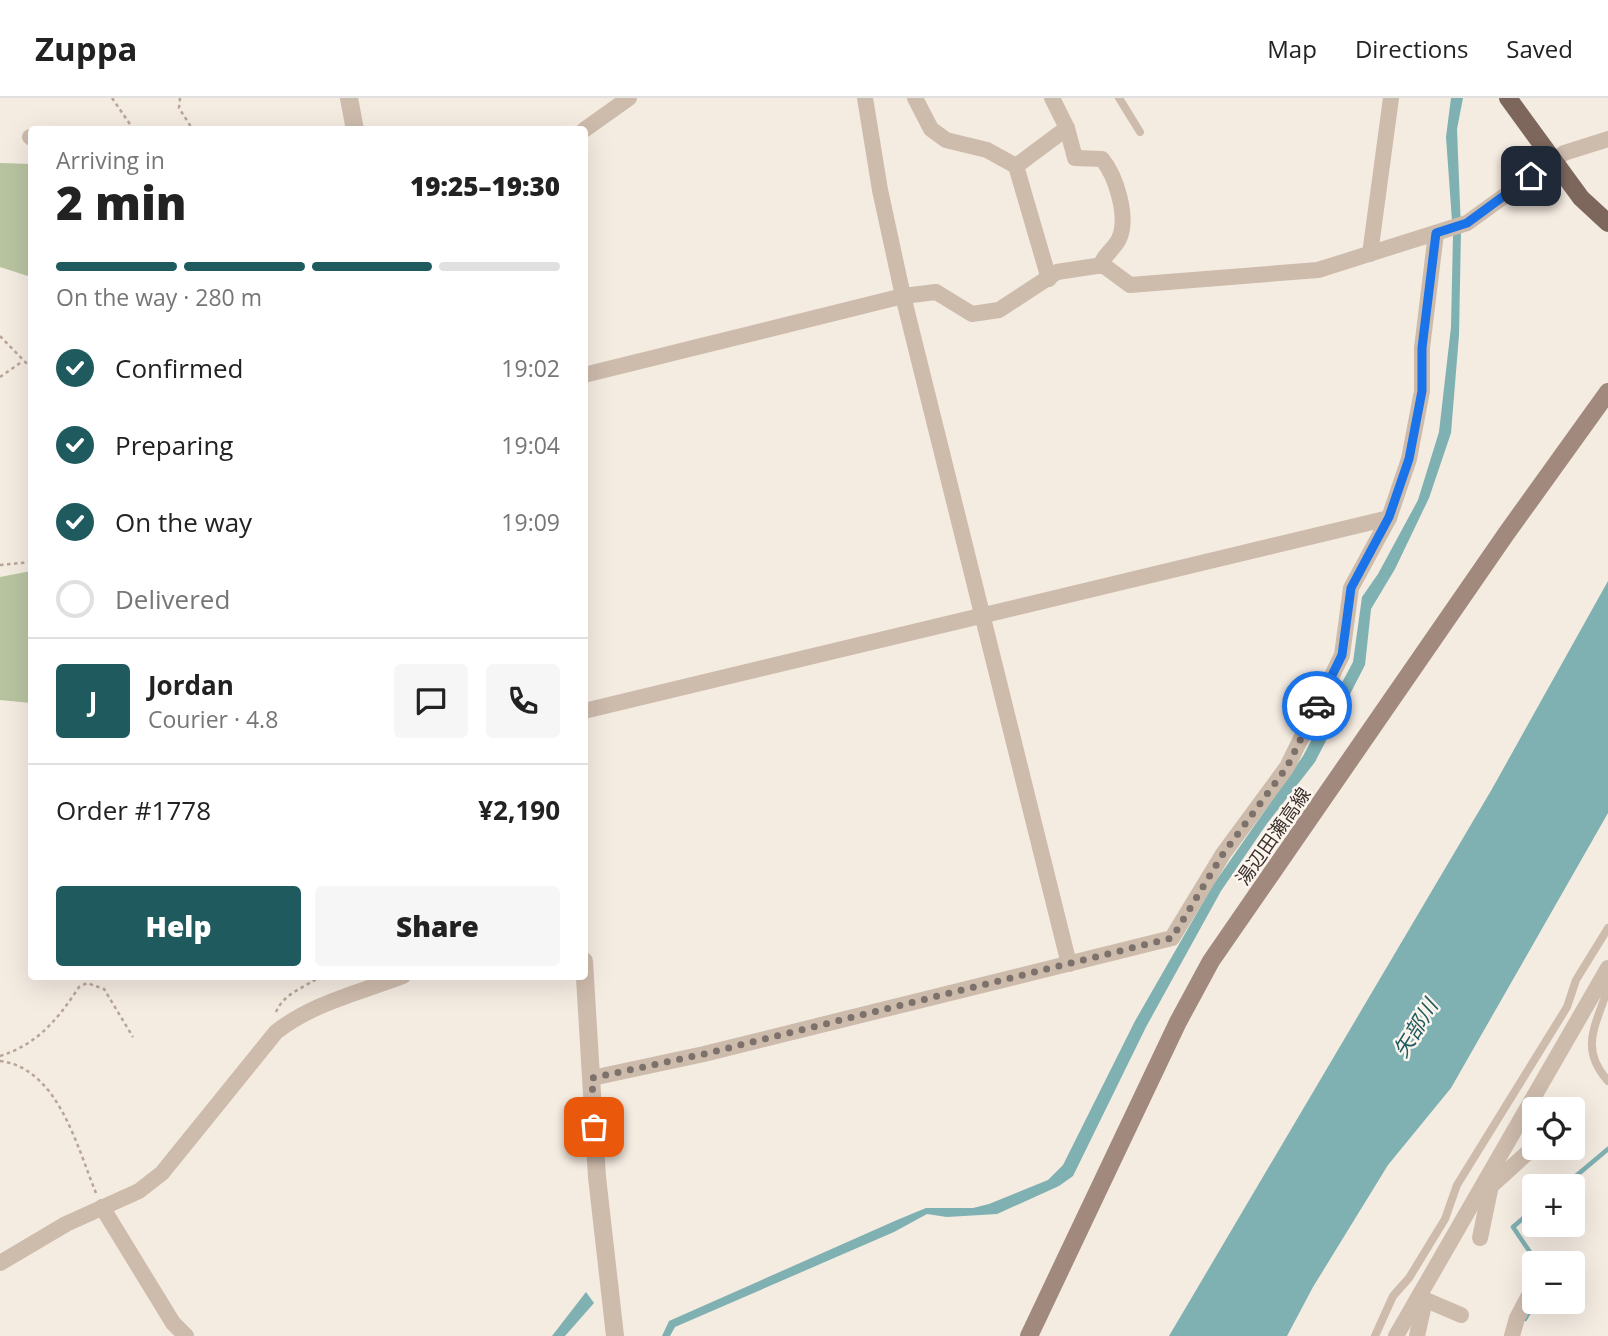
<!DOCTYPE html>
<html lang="en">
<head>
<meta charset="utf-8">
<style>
  :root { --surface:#fff; --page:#f6f6f6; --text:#222; --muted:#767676; --line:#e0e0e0; --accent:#1f5a5e }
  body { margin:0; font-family:"Open Sans","Noto Sans JP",sans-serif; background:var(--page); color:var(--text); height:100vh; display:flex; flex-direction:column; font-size:26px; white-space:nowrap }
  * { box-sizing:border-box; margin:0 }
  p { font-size:23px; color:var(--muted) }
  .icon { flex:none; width:38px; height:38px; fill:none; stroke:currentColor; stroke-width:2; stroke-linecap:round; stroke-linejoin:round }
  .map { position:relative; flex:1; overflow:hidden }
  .sheet { position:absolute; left:28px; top:28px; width:560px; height:854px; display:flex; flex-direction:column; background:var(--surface); border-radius:7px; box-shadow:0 7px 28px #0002 }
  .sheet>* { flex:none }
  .controls { position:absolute; left:1522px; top:999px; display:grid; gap:14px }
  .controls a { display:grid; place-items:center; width:63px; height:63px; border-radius:7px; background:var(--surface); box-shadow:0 7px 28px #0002; font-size:35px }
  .pin { position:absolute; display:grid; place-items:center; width:60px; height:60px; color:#fff; margin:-30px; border-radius:14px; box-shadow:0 4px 10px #0006 }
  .courier { position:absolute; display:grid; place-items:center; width:70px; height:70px; margin:-35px; border:5px solid #1a73e8; border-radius:50%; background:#fff; color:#222; box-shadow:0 2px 9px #0007 }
  .summary em { font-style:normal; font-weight:800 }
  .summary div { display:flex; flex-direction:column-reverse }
  .summary { display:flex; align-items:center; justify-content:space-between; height:119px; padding:0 28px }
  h1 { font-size:46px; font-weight:800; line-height:52px }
  .bar { display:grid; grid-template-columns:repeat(4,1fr); gap:10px 7px; align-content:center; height:84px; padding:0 28px }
  .bar i { height:9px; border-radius:5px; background:var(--line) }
  .bar .on { background:var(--accent) }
  .bar p { grid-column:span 4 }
  .line { display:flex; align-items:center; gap:18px; padding:0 28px; border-top:2px solid var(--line) }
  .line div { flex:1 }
  .round { display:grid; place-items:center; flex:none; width:74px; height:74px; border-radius:7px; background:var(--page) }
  ol { padding:0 28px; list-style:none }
  li { display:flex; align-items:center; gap:21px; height:77px }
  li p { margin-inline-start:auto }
  li .icon { padding:7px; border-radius:50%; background:var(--accent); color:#fff; stroke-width:4 }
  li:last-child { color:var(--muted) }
  li i { width:38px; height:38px; border:4px solid var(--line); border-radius:50% }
  .primary-button { display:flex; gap:14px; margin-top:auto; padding:14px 28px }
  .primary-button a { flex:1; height:80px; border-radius:7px; background:var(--accent); color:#fff; font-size:28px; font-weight:800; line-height:80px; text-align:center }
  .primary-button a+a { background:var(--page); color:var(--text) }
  header { display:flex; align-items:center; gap:42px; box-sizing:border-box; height:98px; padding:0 35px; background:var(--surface); border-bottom:2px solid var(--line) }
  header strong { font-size:33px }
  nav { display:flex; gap:38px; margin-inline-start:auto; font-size:24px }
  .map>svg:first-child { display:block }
  .green { fill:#b8c4a0 }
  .water { fill:#7fb0b2 }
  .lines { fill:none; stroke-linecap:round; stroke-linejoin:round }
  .stream { stroke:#7fb0b2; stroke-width:4.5 }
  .path { stroke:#b9a596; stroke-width:2.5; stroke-dasharray:3.5 3.5; stroke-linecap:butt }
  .service { stroke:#cdbbac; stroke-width:8 }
  .minor { stroke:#cdbbac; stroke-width:16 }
  .tertiary { stroke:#cdbbac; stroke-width:18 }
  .secondary { stroke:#a18a7d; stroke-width:18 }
  .primary { stroke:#7d675c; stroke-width:18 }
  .done { stroke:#7c716b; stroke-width:7; stroke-dasharray:0 12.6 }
  .route { stroke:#1a73e8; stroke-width:9 }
  .labels { text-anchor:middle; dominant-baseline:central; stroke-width:5; stroke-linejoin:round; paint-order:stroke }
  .street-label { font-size:19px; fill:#3b302b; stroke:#fbf5ee }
  .water-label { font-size:21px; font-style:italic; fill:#1f5a5e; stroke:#fbf5ee }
</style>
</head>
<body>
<header>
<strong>Zuppa</strong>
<nav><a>Map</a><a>Directions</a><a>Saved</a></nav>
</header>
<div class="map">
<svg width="1608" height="1238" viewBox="0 0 1608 1238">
  <rect width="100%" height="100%" fill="#f4ebe1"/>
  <g class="green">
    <polygon points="0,65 31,66 31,179 0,169"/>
    <polygon points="31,473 31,605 0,602 0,479"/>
  </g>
  <g class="water">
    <polygon points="1451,0 1463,0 1457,31 1461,132 1459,237 1451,335 1429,400 1395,471 1371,511 1365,567 1315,664 1266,727 1221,793 1146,929 1073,1078 1059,1088 997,1116 947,1119 927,1116 894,1134 675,1229 670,1238 662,1238 669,1223 897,1122 926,1110 973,1110 989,1106 1048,1082 1063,1067 1135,923 1213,787 1303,658 1353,564 1362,499 1378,476 1418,402 1439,334 1451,229 1453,137 1446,39"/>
    <polygon points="1608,483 1608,715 1451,990 1388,1067 1313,1189 1287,1238 1169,1238 1492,691"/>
    <polygon points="586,1194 594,1205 565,1238 552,1238"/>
  </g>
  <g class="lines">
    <g class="stream">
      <polyline points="1564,1088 1608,1051"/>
      <polyline points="1535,1110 1513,1129 1538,1166"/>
      <polyline points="1525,1221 1535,1204"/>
    </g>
    <g class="path">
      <polyline points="112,0 134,32"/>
      <polyline points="180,0 179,10 193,32"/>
      <polyline points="0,238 32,271"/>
      <polyline points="0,279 23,263"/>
      <polyline points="0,467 32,464"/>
      <polyline points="127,879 128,878"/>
      <path d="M276 914C284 895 304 890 321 878"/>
      <path d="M0 958C38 946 58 921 79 889L87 885 104 891 133 939"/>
      <path d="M0 963C58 970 77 1049 96 1095"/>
    </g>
    <g class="service">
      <polyline points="1119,0 1140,34"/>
      <path d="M1608 889C1597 927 1578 949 1608 983"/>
      <polyline points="1375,1238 1393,1198 1409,1180 1445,1121 1457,1087 1567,909 1576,882 1608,830"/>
    </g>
    <g class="minor">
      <polyline points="865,0 880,92 903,198 1069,866"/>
      <polyline points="915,0 931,31 946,42 987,52 1016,68 1049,181"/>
      <path d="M1052 0 1067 30 1075 60 1102 61C1116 78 1129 119 1119 141 1114 151 1104 157 1100 168"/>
      <polyline points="584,32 629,0"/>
      <polyline points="30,39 32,40"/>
      <polyline points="1016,68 1067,30"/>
      <polyline points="1370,156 1391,0"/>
      <polyline points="584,277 903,198 936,194 972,216 999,212 1057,174 1103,167 1130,187 1318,172 1467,125 1564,55 1608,41"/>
      <polyline points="584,613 1389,420"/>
      <polyline points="592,980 704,956 1172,840 1223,756 1287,669 1342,557 1351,490 1389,420 1409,361 1422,293 1422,250 1436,135"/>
      <polyline points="1482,1096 1535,1048"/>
      <polyline points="102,1109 173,1225 186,1238"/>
      <polyline points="1480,1140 1491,1087"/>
      <path d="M0 1165 66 1126 139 1093 162 1075 276 934C313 905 358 895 403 878"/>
      <polyline points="1419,1199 1461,1217"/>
      <polyline points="1396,1238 1608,870"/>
      <polyline points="1417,1238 1425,1202"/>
      <polyline points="1512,1238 1517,1220 1535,1186"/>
    </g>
    <g class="tertiary">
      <polyline points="349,0 355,32"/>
      <polyline points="584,863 597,1079 615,1238"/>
    </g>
    <polyline class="secondary" points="1029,1238 1178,924 1211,863 1506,436 1608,294"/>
    <polyline class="primary" points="1508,0 1581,100 1608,125"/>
  </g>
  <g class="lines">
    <polyline class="done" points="594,1029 592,980 704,956 1172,840 1223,756 1287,669 1317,608"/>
    <polyline class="route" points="1317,608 1342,557 1351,490 1389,419 1409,361 1422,293 1422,250 1436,135 1467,125 1531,78"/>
  </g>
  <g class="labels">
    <g class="street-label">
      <text transform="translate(1273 738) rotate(-55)">湯辺田瀬高線</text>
    </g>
    <g class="water-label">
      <text transform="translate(1415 930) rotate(-58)">矢部川</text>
    </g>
  </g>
</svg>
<div class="controls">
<a><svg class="icon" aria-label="locate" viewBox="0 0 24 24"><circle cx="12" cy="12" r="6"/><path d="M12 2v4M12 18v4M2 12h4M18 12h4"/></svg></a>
<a>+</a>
<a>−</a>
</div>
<div class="pin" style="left:594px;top:1029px;background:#ea580c"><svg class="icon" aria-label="bag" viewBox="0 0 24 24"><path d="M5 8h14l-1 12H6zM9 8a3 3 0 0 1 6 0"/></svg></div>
<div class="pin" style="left:1531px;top:78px;background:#1f2937"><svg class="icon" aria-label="home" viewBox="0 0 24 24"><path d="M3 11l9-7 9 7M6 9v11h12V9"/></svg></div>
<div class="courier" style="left:1317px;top:608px"><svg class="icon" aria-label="car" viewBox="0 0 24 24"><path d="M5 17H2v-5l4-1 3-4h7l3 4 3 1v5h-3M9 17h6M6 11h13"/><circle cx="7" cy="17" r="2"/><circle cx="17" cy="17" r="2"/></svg></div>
<section class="sheet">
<div class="summary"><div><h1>2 min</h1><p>Arriving in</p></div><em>19:25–19:30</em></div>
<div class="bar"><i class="on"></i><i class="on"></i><i class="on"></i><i></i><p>On the way · 280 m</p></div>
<ol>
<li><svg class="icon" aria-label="check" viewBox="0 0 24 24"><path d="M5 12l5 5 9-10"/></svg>Confirmed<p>19:02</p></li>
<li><svg class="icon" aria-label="check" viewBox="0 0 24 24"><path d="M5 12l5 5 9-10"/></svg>Preparing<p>19:04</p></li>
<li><svg class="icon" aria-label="check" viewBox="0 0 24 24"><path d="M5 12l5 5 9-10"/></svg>On the way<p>19:09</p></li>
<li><i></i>Delivered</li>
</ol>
<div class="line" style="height:126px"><b class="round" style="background:var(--accent);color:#fff">J</b><div><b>Jordan</b><p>Courier · 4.8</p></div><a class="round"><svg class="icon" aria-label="chat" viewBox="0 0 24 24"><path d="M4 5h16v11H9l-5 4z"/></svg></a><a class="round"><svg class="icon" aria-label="phone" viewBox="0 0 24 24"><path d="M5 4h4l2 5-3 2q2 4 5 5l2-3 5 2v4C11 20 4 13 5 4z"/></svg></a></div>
<div class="line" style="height:91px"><div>Order #1778</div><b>¥2,190</b></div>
<div class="primary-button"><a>Help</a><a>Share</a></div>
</section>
</div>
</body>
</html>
